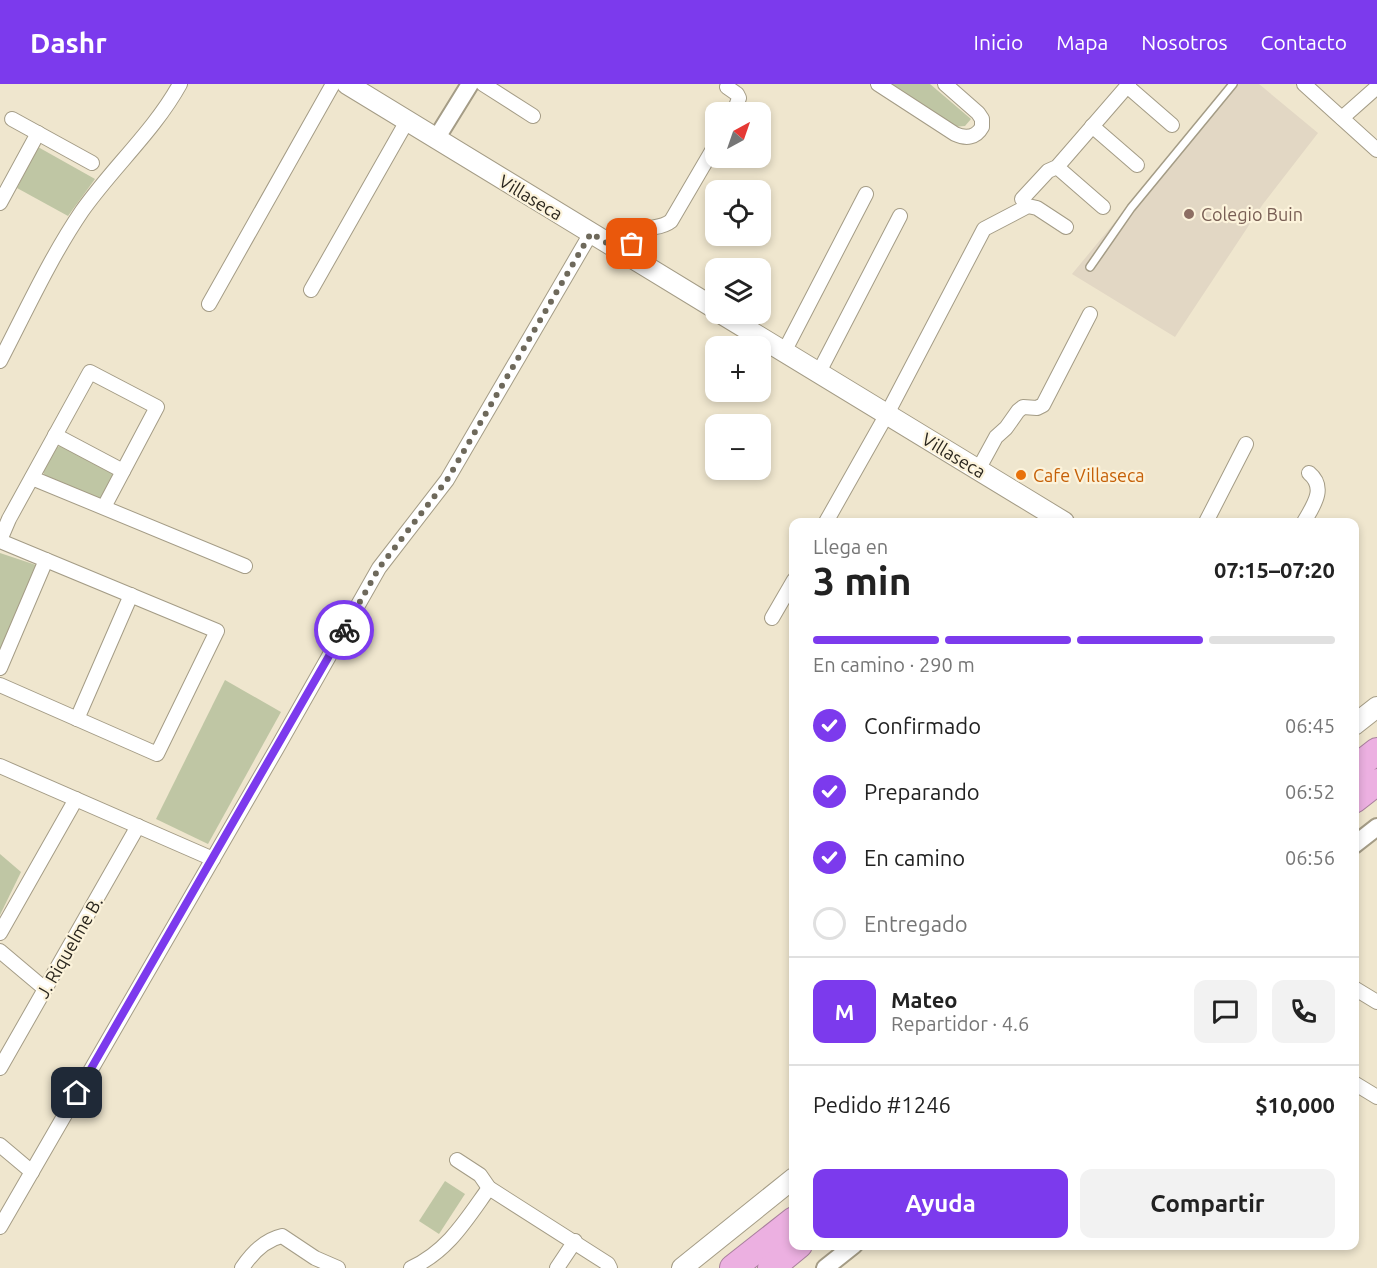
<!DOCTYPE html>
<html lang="es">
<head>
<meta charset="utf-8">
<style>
  :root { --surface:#fff; --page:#f2f2f2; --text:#222; --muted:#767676; --line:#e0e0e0; --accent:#7c3aed }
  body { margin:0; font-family:Ubuntu,sans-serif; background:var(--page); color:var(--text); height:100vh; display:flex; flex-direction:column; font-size:22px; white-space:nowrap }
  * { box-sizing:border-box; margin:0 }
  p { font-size:20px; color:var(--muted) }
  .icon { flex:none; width:33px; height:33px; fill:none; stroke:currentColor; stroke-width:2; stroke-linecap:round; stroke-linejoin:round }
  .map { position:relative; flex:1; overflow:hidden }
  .side { position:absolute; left:789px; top:434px; width:570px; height:732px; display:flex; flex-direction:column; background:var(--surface); border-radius:12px; box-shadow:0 3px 9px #0003 }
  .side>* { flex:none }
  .needle { width:39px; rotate:40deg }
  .buttons { position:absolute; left:705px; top:18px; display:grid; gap:12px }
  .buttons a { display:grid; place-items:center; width:66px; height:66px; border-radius:12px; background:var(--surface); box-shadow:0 3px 9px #0003; font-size:30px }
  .pin { position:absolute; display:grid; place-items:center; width:51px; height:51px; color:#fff; margin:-26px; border-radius:12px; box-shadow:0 3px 9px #0006 }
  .courier { position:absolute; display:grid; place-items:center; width:60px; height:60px; margin:-30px; border:4px solid #7c3aed; border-radius:50%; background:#fff; color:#222; box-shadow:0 2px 8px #0007 }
  .overview em { font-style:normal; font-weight:700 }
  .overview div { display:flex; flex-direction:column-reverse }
  .overview { display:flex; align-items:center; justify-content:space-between; height:102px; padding:0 24px }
  h1 { font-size:39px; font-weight:700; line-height:45px }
  .bar { display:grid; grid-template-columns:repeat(4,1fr); gap:9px 6px; align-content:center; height:72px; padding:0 24px }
  .bar i { height:8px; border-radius:4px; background:var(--line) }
  .bar .current { background:var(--accent) }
  .bar p { grid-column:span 4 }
  .line { display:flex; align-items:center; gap:15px; padding:0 24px; border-top:2px solid var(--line) }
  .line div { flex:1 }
  .round { display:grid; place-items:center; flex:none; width:63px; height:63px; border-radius:12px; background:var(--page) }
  ol { padding:0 24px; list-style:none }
  li { display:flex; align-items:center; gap:18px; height:66px }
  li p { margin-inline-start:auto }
  li .icon { padding:6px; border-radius:50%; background:var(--accent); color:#fff; stroke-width:4 }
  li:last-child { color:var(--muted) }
  li i { width:33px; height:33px; border:3px solid var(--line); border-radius:50% }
  .button { display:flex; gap:12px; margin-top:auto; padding:12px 24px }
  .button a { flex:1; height:69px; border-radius:12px; background:var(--accent); color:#fff; font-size:24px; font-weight:700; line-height:69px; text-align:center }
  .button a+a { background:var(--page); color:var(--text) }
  header { display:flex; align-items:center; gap:36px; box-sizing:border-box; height:84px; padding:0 30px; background:var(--accent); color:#fff }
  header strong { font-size:28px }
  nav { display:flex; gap:33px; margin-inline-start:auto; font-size:21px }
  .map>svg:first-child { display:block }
  .education { fill:#e2d7c4 }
  .green { fill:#bfc6a4 }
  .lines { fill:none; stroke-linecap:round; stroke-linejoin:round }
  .service-casing { stroke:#a49c86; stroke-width:10 }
  .minor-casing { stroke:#a49c86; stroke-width:16 }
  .tertiary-casing { stroke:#a49c86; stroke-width:20 }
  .secondary-casing { stroke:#a49c86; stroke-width:22 }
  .motorway-casing { stroke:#a87f9c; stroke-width:28 }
  .service { stroke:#fff; stroke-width:7 }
  .minor { stroke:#fff; stroke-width:14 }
  .tertiary { stroke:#fff; stroke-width:16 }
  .secondary { stroke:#fff; stroke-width:20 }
  .motorway { stroke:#ecb0e1; stroke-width:26 }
  .done { stroke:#6e695b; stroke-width:6; stroke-dasharray:0 10.8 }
  .route { stroke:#7c3aed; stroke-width:8 }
  .education-dot { fill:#8d6e63; stroke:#fcf3db; stroke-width:2 }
  .food-dot { fill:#e8710a; stroke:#fcf3db; stroke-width:2 }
  .labels { text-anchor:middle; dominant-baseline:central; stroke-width:4.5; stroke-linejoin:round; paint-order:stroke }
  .street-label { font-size:18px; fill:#29251d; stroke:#fcf3db }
  .education-label { font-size:18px; fill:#785e54; stroke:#fcf3db; text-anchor:start }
  .food-label { font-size:18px; fill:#c56008; stroke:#fcf3db; text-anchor:start }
</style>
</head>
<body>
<header>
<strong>Dashr</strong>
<nav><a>Inicio</a><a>Mapa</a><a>Nosotros</a><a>Contacto</a></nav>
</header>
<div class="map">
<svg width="1377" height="1184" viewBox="0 0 1377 1184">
  <rect width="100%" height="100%" fill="#efe6ce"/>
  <polygon class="education" points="1229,0 1259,0 1318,49 1263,120 1175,253 1072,190"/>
  <g class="green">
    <polygon points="887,0 930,0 971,35 965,42 953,43"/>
    <polygon points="38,63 95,95 68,132 17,104"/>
    <polygon points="64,361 114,387 115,391 103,414 99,416 46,394 43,388 56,363"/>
    <polygon points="0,469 39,482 0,575"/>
    <polygon points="225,596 281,628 208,760 156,735"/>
    <polygon points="0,770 21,788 0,831"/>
    <polygon points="445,1097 465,1110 439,1150 419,1137"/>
  </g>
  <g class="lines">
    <g class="service-casing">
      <polyline id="service" points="1090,183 1131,124 1233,0"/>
    </g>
    <g class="minor-casing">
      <g id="minor">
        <polyline points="483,0 533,32"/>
        <path d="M878 0 955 50C966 55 976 54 982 43V35L978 29 945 0"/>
        <polyline points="1304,0 1377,66"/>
        <polyline points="1127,2 1172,41"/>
        <polyline points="727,3 737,10 739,14 734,28"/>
        <polyline points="1342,34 1377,3"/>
        <polyline points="12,35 92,79"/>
        <polyline points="1092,42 1137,81"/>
        <polyline points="1057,83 1103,123"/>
        <polyline points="1022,115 1048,87 1057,83 1129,0"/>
        <polyline points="0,119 38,49"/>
        <path d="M626 171C630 164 634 155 639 149 647 141 660 146 671 137L716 60"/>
        <polyline points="311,206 407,37"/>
        <polyline points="209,220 333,0"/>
        <polyline points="784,268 866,110"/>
        <path d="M0 277C26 227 50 174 82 127 113 83 154 47 180 0"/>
        <polyline points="819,288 900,132"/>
        <polyline points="55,351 123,387"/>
        <polyline points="978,386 996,353 1006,344 1018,327 1023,323 1037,324 1043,321 1090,230"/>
        <polyline points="32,394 245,482"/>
        <polyline points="826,438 887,330 984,145 1028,122 1037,124 1066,143"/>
        <polyline points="1206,438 1246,360"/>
        <path d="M1304 438C1313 422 1327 404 1309 389"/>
        <polyline points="0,456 9,435 90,288 157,323 104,423"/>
        <polyline points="0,457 217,547 157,670 0,601"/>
        <polyline points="772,534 794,496"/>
        <polyline points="0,584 46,476"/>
        <polyline points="77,635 131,511"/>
        <polyline points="0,682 213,775"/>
        <polyline points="0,849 76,715"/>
        <polyline points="0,867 45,905"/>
        <polyline points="1354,904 1377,918"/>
        <polyline points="0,984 138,742"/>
        <polyline points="1354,999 1377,1013"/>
        <polyline points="0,1061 32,1088"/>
        <polyline points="457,1076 480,1091 489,1104 608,1180 610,1184"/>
        <polyline points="0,1143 277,664 379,484 447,396 591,149"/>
        <path d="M242 1184C252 1169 264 1156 282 1152L315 1174 338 1184"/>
        <path d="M411 1184C448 1167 466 1136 489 1104"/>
        <polyline points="557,1184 575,1157"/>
      </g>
    </g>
    <g class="tertiary-casing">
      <g id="tertiary">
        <polyline points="436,55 470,0"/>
        <polyline points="1354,761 1377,743"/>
        <polyline points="825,1184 854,1161"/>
      </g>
    </g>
    <g class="secondary-casing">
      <g id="secondary">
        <polyline points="347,0 716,225"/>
        <polyline points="722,230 1064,438"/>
        <polyline points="1354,641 1377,623"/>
        <polyline points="682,1184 794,1094"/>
      </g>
    </g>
    <g class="motorway-casing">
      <g id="motorway">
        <polyline points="1354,685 1377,667"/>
        <polyline points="1354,716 1377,698"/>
        <polyline points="733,1184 794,1136"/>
        <polyline points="771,1184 799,1161"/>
      </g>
    </g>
    <use href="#service" class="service"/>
    <use href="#minor" class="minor"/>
    <use href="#tertiary" class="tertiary"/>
    <use href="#secondary" class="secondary"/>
    <use href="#motorway" class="motorway"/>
  </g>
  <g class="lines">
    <polyline class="done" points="344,546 379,484 447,396 591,149 626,171 632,160"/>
    <polyline class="route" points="77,1009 344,546"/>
  </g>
  <circle class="education-dot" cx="1189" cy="130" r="6"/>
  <circle class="food-dot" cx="1021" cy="391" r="6"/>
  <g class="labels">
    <g class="street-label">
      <text transform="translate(531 113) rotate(31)">Villaseca</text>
      <text transform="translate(954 371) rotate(31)">Villaseca</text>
      <text transform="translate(69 863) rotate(-60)">J. Riquelme B.</text>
    </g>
    <g class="education-label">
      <text x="1201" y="130">Colegio Buin</text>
    </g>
    <g class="food-label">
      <text x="1033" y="391">Cafe Villaseca</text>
    </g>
  </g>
</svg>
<div class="buttons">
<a><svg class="needle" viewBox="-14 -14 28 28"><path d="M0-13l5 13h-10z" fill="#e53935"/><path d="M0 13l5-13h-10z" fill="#767676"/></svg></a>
<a><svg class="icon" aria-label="locate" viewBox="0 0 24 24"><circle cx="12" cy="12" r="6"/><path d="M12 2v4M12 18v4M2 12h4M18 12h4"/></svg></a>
<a><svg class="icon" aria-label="layers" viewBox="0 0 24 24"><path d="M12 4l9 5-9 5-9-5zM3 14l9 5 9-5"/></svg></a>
<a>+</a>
<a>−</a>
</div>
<div class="pin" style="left:632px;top:160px;background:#ea580c"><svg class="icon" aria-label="bag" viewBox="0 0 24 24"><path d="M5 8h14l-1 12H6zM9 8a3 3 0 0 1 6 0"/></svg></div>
<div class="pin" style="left:77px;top:1009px;background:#1f2937"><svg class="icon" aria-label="home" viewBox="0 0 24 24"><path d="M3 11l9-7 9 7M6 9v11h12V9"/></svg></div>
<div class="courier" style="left:344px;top:546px"><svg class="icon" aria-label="bike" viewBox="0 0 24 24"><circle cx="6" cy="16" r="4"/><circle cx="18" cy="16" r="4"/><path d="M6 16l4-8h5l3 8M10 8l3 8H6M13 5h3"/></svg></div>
<section class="side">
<div class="overview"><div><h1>3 min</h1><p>Llega en</p></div><em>07:15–07:20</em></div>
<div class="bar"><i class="current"></i><i class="current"></i><i class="current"></i><i></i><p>En camino · 290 m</p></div>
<ol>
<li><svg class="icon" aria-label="check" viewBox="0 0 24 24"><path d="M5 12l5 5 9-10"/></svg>Confirmado<p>06:45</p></li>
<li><svg class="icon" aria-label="check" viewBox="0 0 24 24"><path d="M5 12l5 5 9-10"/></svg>Preparando<p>06:52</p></li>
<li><svg class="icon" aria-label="check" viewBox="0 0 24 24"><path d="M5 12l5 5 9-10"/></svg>En camino<p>06:56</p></li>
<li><i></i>Entregado</li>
</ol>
<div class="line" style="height:108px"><b class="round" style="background:var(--accent);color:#fff">M</b><div><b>Mateo</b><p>Repartidor · 4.6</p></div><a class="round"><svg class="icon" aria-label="chat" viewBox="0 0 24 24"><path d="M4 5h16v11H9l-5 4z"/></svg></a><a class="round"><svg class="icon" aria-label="phone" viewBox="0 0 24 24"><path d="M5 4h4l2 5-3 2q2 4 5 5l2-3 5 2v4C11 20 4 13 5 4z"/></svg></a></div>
<div class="line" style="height:78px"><div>Pedido #1246</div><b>$10,000</b></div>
<div class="button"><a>Ayuda</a><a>Compartir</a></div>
</section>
</div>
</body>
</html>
